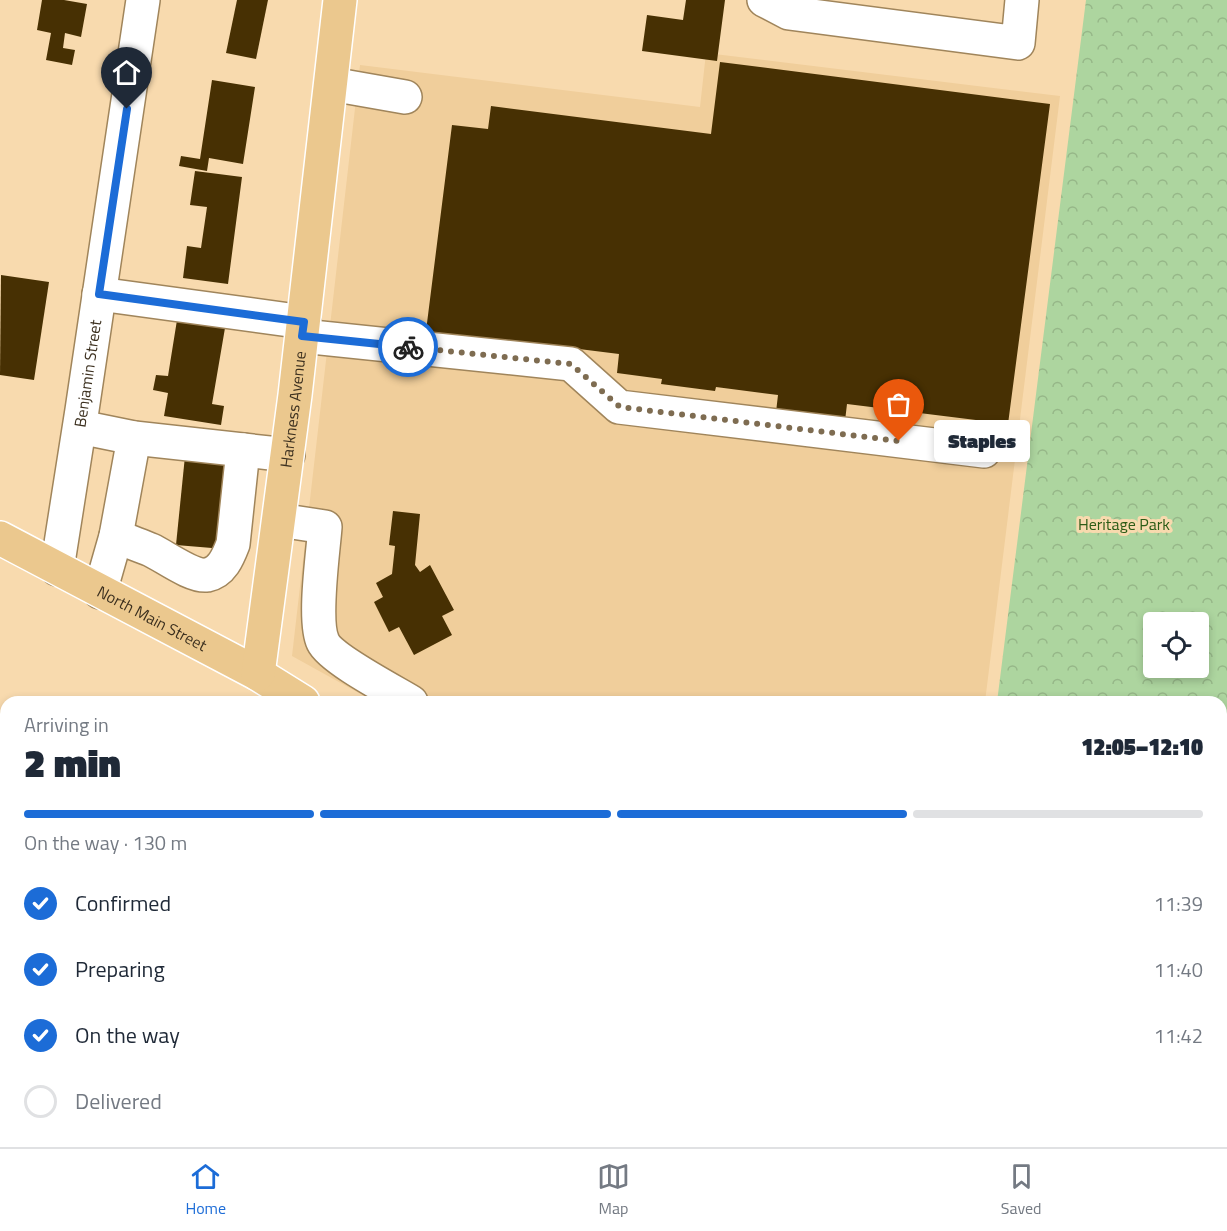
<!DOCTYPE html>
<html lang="en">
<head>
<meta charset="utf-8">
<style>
  :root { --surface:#fff; --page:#f6f6f7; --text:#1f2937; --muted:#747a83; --line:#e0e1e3; --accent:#1c6cd7 }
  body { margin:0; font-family:"Titillium Web",sans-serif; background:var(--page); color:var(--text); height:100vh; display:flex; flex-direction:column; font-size:22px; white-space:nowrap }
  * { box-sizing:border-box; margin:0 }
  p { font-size:20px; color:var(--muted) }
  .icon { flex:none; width:33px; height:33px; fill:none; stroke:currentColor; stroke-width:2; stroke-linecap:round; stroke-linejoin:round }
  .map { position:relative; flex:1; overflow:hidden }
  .drawer { position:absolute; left:0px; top:696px; width:1227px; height:452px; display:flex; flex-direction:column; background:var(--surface); border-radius:18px 18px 0 0; box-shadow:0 3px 9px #0003 }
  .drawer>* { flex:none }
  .controls { position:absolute; left:1143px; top:612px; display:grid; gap:12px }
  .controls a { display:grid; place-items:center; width:66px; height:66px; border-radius:6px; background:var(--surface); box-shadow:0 3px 9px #0003; font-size:30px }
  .pin { position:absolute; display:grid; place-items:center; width:51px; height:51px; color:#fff; margin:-62px -26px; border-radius:50% 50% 50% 0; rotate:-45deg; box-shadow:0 0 6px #0007 }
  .pin .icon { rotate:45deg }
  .courier { position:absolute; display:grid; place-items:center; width:60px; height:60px; margin:-30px; border:4px solid #1c6cd7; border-radius:50%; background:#fff; color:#222; box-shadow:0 2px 8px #0007 }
  .bubble { position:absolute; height:42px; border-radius:6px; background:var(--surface); box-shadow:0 3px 9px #0003; font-size:20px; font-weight:800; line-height:42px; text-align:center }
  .overview em { font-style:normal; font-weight:800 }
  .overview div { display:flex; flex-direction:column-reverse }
  .overview { display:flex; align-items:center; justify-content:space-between; height:102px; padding:0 24px }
  h1 { font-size:39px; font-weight:800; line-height:45px }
  .bar { display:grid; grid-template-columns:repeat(4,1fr); gap:9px 6px; align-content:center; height:72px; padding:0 24px }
  .bar i { height:8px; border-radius:4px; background:var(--line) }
  .bar .current { background:var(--accent) }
  .bar p { grid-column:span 4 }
  ol { padding:0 24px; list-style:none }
  li { display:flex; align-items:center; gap:18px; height:66px }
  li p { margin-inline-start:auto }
  li .icon { padding:6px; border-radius:50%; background:var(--accent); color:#fff; stroke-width:4 }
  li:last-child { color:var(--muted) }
  li i { width:33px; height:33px; border:3px solid var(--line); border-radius:50% }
  .menu { display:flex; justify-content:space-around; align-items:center; height:84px; border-top:2px solid var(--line); background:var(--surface); font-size:16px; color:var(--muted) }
  .menu a { display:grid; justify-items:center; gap:3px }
  .menu .current { color:var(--accent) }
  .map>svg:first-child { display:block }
  .built { fill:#f0ce9b }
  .park { fill:url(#park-crowns); fill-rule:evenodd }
  .building { fill:#473003 }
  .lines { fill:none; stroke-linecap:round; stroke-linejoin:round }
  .minor-casing { stroke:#a0855b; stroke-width:36 }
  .major-casing { stroke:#fff; stroke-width:36 }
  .minor { stroke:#fff; stroke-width:33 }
  .major { stroke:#ebc88e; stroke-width:33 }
  .done { stroke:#7e6c51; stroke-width:6; stroke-dasharray:0 10.8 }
  .route { stroke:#1c6cd7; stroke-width:8 }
  .labels { text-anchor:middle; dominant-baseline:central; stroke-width:6; stroke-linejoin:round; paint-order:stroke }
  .street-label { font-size:16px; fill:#3c301f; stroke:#f8daae }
  .park-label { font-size:16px; fill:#2c5c16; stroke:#f8daae }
</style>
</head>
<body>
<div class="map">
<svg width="1227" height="1147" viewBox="0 0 1227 1147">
  <defs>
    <pattern id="park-crowns" width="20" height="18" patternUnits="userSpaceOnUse" patternTransform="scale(1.5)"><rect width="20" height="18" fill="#add59f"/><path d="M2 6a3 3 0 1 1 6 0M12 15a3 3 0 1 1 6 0" fill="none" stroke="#96b788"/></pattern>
  </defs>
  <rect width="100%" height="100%" fill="#f8daae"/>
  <g class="built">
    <polygon points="706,53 1060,96 985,702 375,702 292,656 360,65 700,107"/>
    <polygon points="354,1142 953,1142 963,1147 358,1147"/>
  </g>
  <path class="park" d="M1086 0H1227V1147H1128L1119 1142H1221V702H997ZM1154 622H1198V668H1154Z"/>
  <g class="building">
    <polygon points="42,0 64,0 87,4 81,37 65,33 63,48 75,50 72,65 46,60 51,33 37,30"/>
    <polygon points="237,0 268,0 256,59 226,53"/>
    <polygon points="686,0 725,0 717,61 642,51 647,15 683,20"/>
    <polygon points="720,62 1050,104 1008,424 847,404 845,421 776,412 778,395 716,387 715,391 661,384 662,379 617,373 619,354 523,342 522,351 471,345 472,337 426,331 452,125 488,129 491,106 711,134"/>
    <polygon points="212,80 255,87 243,164 209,158 207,171 179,166 181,156 200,159"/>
    <polygon points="195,171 242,177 228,284 183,278 187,246 201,248 207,207 190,205"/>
    <polygon points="1,275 49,282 34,380 0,375"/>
    <polygon points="212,318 211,326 225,328 212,404 224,406 221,425 164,416 168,393 153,390 156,375 168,376 177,320"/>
    <polygon points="185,456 232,460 224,549 176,545"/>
    <polygon points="393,511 420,514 415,565 420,572 430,565 454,610 442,616 452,635 414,655 399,627 389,632 374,602 383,597 376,583 392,574 395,546 389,545"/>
    <polygon points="451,1142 638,1142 641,1147 454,1147"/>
  </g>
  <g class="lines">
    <g class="minor-casing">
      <g id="minor">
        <polyline points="764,0 789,13 1018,43 1022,0"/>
        <polyline points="331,84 405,97"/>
        <polyline points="99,294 304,322"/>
        <polyline points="302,336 571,364 619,407 984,451"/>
        <polyline points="80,427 134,438 288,455"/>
        <path d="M279 520 325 527C323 553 313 621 323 642 331 659 393 691 411 702"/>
        <path d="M116 536C127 541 139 545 151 550 164 556 192 577 207 575 222 572 228 557 233 544L243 450"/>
        <path id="s1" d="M57 569 82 410 143 0"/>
        <polyline points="100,592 116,536 134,438"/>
        <polyline points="658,1142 662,1147"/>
        <polyline points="897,1142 905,1147"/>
        <polyline points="1210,1142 1218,1147"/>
      </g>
    </g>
    <g class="major-casing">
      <g id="major">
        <path id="s2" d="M0 538 258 674 303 702"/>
        <path id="s3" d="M258 674 295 395 340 0"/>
        <polyline points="1044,1142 1053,1147"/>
      </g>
    </g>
    <use href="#minor" class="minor"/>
    <use href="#major" class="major"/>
  </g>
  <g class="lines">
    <polyline class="done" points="408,347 571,364 620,407 899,441"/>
    <polyline class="route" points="127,109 99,294 304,322 302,336 408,347"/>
  </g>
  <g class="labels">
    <g class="street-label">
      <text stroke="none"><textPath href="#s1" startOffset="198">Benjamin Street</textPath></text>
      <text stroke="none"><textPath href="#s3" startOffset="267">Harkness Avenue</textPath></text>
      <text stroke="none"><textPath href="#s2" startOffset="172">North Main Street</textPath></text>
    </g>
    <g class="park-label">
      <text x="1124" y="524">Heritage Park</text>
    </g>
  </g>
</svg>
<div class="controls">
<a><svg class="icon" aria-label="locate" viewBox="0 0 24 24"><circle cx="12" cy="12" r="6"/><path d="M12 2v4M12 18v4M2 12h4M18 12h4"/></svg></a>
</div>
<div class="pin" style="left:899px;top:441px;background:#ea580c"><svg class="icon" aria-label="bag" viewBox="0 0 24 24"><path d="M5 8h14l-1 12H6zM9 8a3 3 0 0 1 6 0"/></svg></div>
<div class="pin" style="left:127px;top:109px;background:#1f2937"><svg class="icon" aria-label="home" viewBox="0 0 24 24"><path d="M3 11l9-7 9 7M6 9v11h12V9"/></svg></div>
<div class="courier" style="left:408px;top:347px"><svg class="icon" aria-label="bike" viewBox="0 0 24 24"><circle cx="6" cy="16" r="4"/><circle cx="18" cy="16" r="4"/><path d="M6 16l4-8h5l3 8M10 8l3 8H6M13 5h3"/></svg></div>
<div class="bubble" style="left:934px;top:420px;width:96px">Staples</div>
<section class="drawer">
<div class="overview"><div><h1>2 min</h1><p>Arriving in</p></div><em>12:05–12:10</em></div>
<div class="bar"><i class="current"></i><i class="current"></i><i class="current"></i><i></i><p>On the way · 130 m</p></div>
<ol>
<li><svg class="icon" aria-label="check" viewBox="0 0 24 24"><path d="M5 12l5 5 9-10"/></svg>Confirmed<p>11:39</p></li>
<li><svg class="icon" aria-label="check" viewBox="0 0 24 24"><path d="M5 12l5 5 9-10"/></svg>Preparing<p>11:40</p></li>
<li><svg class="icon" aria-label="check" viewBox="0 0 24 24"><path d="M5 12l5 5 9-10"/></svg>On the way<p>11:42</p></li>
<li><i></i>Delivered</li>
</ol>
</section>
</div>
<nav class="menu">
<a class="current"><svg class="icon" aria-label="home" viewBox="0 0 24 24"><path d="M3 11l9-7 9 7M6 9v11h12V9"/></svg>Home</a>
<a><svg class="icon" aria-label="map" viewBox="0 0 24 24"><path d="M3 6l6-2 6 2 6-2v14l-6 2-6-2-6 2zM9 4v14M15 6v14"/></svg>Map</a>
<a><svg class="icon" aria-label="saved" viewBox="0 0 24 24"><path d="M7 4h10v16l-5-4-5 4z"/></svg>Saved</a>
</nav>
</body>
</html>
